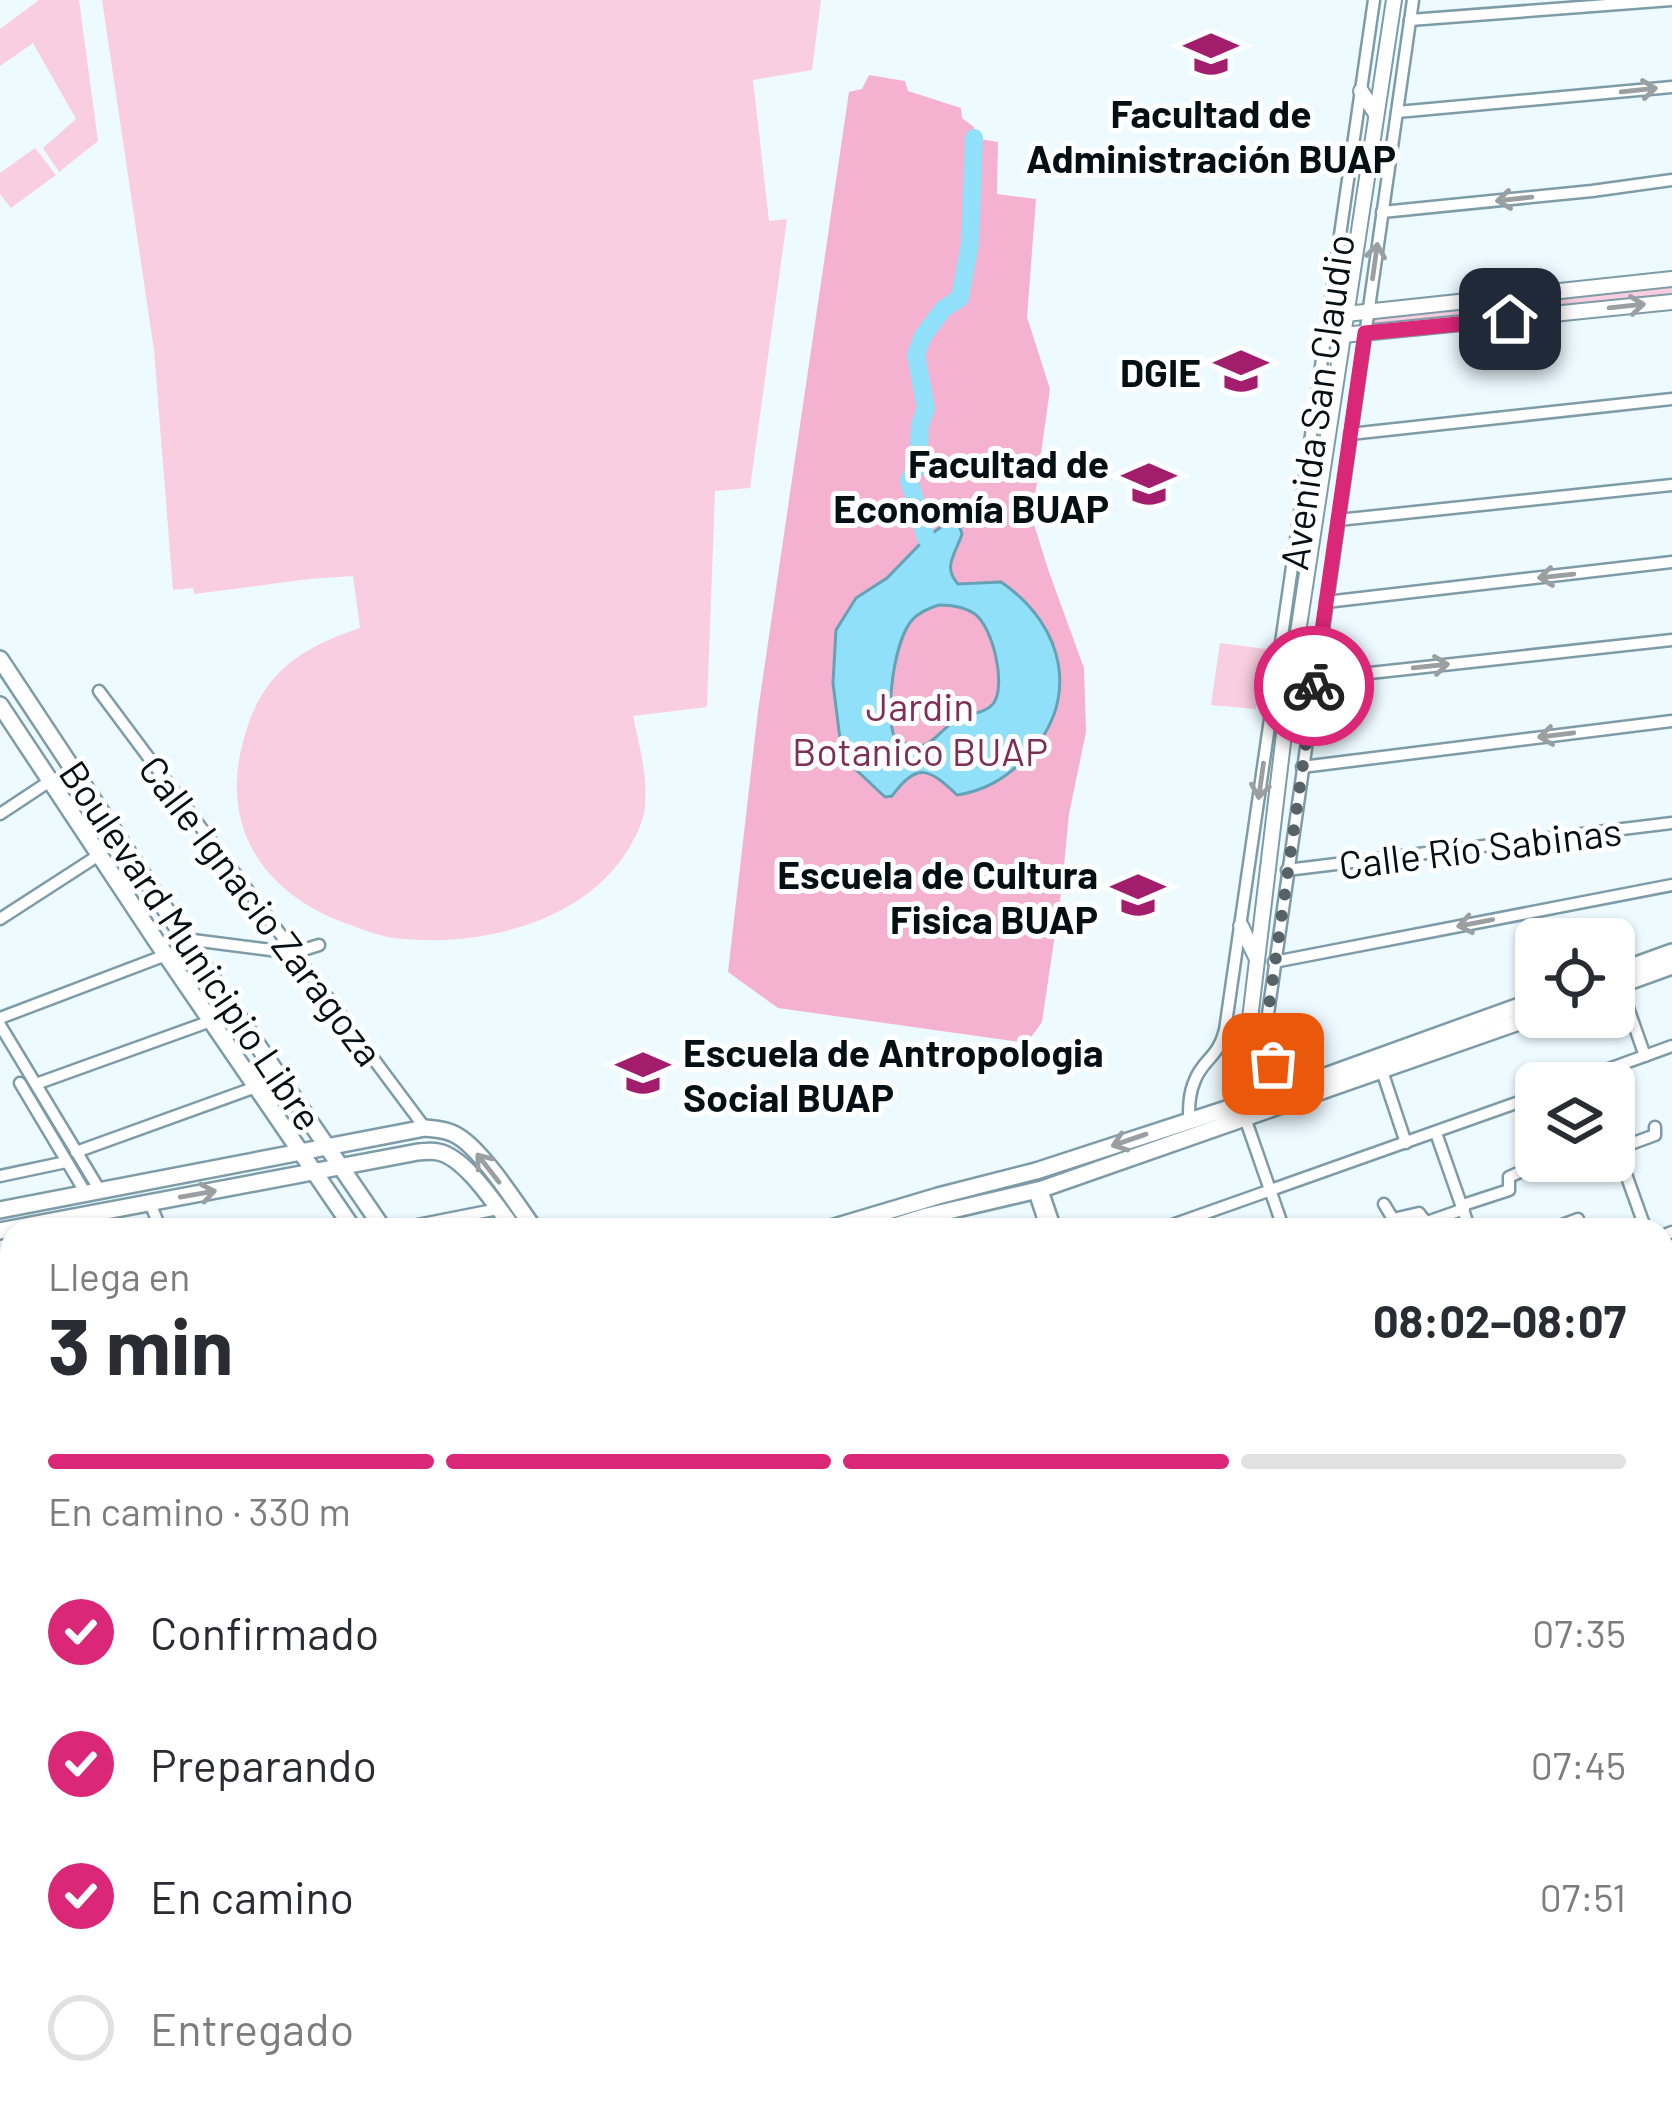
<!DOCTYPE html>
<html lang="es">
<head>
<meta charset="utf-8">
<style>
  :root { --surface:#fff; --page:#f2f2f3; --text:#2b2b33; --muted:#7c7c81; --line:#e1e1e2; --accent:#db2777 }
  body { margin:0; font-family:Barlow,sans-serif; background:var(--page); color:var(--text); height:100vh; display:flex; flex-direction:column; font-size:45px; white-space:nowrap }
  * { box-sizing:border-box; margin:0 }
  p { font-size:39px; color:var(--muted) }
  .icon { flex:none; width:66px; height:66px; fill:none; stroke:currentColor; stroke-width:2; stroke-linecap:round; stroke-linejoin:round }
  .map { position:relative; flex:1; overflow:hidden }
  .drawer { position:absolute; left:0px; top:1218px; width:1674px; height:903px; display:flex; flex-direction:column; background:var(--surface); border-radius:36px 36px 0 0; box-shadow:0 3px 9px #0004 }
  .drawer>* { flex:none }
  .tools { position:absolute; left:1515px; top:918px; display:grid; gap:24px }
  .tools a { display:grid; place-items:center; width:120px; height:120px; border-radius:18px; background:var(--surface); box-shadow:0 3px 9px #0004; font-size:60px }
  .pin { position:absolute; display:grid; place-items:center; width:102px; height:102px; color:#fff; margin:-51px; border-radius:24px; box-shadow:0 6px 18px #0006 }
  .courier { position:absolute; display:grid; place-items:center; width:120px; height:120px; margin:-60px; border:9px solid #db2777; border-radius:50%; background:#fff; color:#222; box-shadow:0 3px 15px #0007 }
  .summary em { font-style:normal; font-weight:700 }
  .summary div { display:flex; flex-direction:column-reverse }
  .summary { display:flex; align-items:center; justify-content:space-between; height:204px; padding:0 48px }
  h1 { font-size:78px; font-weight:700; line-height:90px }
  .bar { display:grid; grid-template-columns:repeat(4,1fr); gap:18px 12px; align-content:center; height:144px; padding:0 48px }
  .bar i { height:15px; border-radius:9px; background:var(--line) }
  .bar .on { background:var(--accent) }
  .bar p { grid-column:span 4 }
  ol { padding:0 48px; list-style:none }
  li { display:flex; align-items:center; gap:36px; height:132px }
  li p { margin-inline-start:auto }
  li .icon { padding:12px; border-radius:50%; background:var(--accent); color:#fff; stroke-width:4 }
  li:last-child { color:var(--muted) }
  li i { width:66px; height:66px; border:6px solid var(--line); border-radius:50% }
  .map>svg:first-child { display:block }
  .green { fill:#f9cee0 }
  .forest { fill:#f5b2d0 }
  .water { fill:#90e0fa; stroke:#66a2b5; stroke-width:3; fill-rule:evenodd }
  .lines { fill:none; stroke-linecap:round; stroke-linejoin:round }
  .river { stroke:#90e0fa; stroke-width:18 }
  .minor-casing { stroke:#7d9ca7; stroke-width:15 }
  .tertiary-casing { stroke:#7d9ca7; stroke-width:18 }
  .secondary-casing { stroke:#7d9ca7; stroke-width:20 }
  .minor { stroke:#fff; stroke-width:10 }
  .tertiary { stroke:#fff; stroke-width:14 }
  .secondary { stroke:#fff; stroke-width:15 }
  .oneway { stroke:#9b9fa1 }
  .done { stroke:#566266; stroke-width:12; stroke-dasharray:0 21.6 }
  .route { stroke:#db2777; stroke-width:15 }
  .labels { text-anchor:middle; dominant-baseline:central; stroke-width:10; stroke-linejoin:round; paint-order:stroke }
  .poi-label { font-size:39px; font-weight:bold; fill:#051014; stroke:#fff; text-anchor:end }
  .street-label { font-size:39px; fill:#051014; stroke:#fff }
  .park-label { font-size:39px; fill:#7c2f57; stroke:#fff }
</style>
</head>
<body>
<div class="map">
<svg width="1672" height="2120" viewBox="0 0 1672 2120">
  <rect width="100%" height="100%" fill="#edfaff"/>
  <g class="green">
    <polygon points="39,0 79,0 98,141 59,172 43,148 76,119 33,43 0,66 0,29"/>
    <path d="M102 0H821L812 70 753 80 769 221 787 219 750 488 715 491 707 707 633 716C639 744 648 776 645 806 644 821 636 836 629 848 585 922 483 946 403 939 385 938 367 931 350 925 267 896 219 831 243 742 260 675 297 649 360 628L353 576 309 579 194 594 193 588 173 590 154 350Z"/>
    <polygon points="35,148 56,175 11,208 0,194 0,173"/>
    <polygon points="1672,280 1672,302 1365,333 1368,312"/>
    <polygon points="1220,643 1266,649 1256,709 1211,705"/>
    <polygon points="1029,2109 1264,2109 1255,2120 1055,2120"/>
  </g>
  <polygon class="forest" points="869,75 905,81 908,91 961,108 962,118 974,127 974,138 998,142 997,194 1036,199 1027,317 1050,389 1032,518 1049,572 1084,668 1086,732 1069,814 1062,887 1042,1022 1027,1043 778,1008 728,972 758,711 849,92 862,89"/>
  <path class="water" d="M949 521 959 525 962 534C956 553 942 567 958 584L1001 582C1066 626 1082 703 1024 760 1004 779 984 791 957 795 929 768 917 762 892 796L885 797 851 765 841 747 833 683 836 630 856 598 887 578 926 538ZM939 605C951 605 965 607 975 614 993 628 1007 686 993 704 984 714 970 713 958 719 933 733 928 762 894 736 885 711 894 639 913 619 920 612 929 608 939 605Z"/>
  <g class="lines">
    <g class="river">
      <polyline points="926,538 909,480 918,466 920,425 926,408 916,355 923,336 943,309 960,298 970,244 974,138"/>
      <polyline points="1662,1561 1672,1557"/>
      <polyline points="869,2120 887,2109"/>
    </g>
    <g class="minor-casing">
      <g id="minor">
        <polyline points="1410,20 1672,0"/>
        <polyline points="1397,112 1672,87"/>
        <polyline points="1382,212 1592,191 1672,180"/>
        <polyline points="1350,434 1672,399"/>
        <polyline points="1338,520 1672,485"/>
        <polyline points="1326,602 1672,562"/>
        <polyline points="1315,679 1672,640"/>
        <polyline points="99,691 425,1128"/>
        <polyline points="1302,767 1672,721"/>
        <polyline points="0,814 50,781"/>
        <polyline points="1287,870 1672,823"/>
        <polyline points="0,919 99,855"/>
        <polyline points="185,939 294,953 319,945"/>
        <polyline points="1274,962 1672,885"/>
        <polyline points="1620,985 1645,1056"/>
        <polyline points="0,1018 166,955"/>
        <polyline points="0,1025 99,1189"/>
        <polyline points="1382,1071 1406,1143"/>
        <polyline points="20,1083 85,1192"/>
        <polyline points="1306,1083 1273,1064 1264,1042 1413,0"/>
        <polyline points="1570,1083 1672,1046"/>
        <polyline points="36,1084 211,1021"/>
        <polyline points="1245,1118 1284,1230"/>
        <path d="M1189 1120C1189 1106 1189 1093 1195 1080 1203 1059 1218 1058 1225 1030L1374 0"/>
        <polyline points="1436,1133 1470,1230"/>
        <polyline points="1614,1141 1646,1230"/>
        <polyline points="1614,1150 1655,1135 1655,1127"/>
        <polyline points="76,1152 256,1087"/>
        <polyline points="1566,1161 1568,1166 1583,1161 1587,1174"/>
        <polyline points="0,1176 66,1162"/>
        <polyline points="1042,1189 1056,1230"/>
        <polyline points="1034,1191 1047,1230"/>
        <polyline points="150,1203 161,1230"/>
        <polyline points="1384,1204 1393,1219 1419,1213 1426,1222"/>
        <polyline points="1463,1205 1509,1190 1509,1177 1520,1172"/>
        <polyline points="1407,1229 1464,1209"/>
        <polyline points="392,1230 498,1209"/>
        <polyline points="1158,1230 1536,1096"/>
        <polyline points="1367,1230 1370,1229"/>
        <polyline points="1548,1230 1578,1219"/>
        <polyline points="1662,1236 1672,1232"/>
        <polyline points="0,1323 12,1320"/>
        <polyline points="0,1423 12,1421"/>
        <polyline points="0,1520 12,1517"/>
        <polyline points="0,1618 12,1615"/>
        <polyline points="1662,1678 1672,1673"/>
        <polyline points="0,1689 12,1686"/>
        <polyline points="0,1758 12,1811"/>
        <polyline points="1662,1787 1672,1789"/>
        <polyline points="0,1879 12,1876"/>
        <polyline points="1662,1951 1672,1917"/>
        <polyline points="1662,2034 1672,2000"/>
        <polyline points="75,2109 77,2120"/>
        <polyline points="162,2109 163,2120"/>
        <polyline points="238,2109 240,2120"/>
        <polyline points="336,2109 338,2120"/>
        <polyline points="433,2109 435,2120"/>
        <polyline points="510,2109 512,2120"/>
        <polyline points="590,2109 591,2120"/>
        <polyline points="654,2109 654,2120"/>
        <polyline points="1400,2109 1399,2116 1405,2120"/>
        <polyline points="721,2120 722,2109"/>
        <polyline points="1313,2120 1318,2109"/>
        <polyline points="1352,2120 1357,2109"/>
        <polyline points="1478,2120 1482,2109"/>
        <polyline points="1613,2120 1616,2109"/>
        <polyline points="1636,2120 1640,2109"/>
      </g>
    </g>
    <g class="tertiary-casing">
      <g id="tertiary">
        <polyline points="1361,91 1376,114"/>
        <polyline points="1346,314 1672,279"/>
        <polyline points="1343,335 1672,302"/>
        <polyline points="1241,926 1256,957"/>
        <polyline points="1243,1112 1240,1103 1289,692 1394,0"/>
        <polyline points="0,1918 12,1909"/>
        <polyline points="796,2120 804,2109"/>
        <polyline points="818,2120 826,2109"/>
      </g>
    </g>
    <g class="secondary-casing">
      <g id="secondary">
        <polyline points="0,659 185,939 384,1230"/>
        <polyline points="0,705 157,942 354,1230"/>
        <polyline points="1614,973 1672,952"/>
        <polyline points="1614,987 1672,966"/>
        <path d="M0 1210 425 1128C435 1129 445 1129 454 1134 480 1146 517 1205 535 1230"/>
        <polyline points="824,1230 938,1196 1036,1171 1306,1083 1536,1000"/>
        <polyline points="882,1230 927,1216 1042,1189 1536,1016"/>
        <path d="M0 1231 418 1152C424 1152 431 1150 438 1152 466 1157 497 1208 515 1230"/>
        <polyline points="939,2109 947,2120"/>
        <polyline points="966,2109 973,2120"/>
      </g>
    </g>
    <use href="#minor" class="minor"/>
    <use href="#tertiary" class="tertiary"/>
    <use href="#secondary" class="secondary"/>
  </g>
  <defs><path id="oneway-shaft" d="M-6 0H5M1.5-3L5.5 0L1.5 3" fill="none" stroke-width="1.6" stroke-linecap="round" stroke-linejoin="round" transform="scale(3)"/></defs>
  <g class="oneway">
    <use href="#oneway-shaft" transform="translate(1639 90) rotate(-6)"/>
    <use href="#oneway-shaft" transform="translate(1514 199) rotate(174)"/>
    <use href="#oneway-shaft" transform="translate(1375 261) rotate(-82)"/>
    <use href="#oneway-shaft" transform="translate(1627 306) rotate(-6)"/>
    <use href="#oneway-shaft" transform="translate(1556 576) rotate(174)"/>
    <use href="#oneway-shaft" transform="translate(1431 666) rotate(-6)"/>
    <use href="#oneway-shaft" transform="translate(1556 735) rotate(173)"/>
    <use href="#oneway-shaft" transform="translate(1261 781) rotate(98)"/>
    <use href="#oneway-shaft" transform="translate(1475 923) rotate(169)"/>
    <use href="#oneway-shaft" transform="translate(1129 1140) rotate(161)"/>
    <use href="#oneway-shaft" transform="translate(488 1168) rotate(-128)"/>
    <use href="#oneway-shaft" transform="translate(198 1194) rotate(-10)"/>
  </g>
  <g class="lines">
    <polyline class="done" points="1273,1064 1264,1042 1314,686"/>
    <polyline class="route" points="1314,686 1365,333 1510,319"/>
  </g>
  <defs>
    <g id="university-bare" transform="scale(4.14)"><path d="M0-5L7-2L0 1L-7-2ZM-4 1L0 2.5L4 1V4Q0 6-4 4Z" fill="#a21e6c" stroke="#fff" stroke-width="2.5" paint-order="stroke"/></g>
  </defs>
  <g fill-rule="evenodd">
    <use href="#university-bare" x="1211" y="54"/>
    <use href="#university-bare" x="1241" y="371"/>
    <use href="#university-bare" x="1149" y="484"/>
    <use href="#university-bare" x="1138" y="895"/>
    <use href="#university-bare" x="643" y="1073"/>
  </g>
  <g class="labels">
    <g class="poi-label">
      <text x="1211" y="112" text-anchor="middle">Facultad de<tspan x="1211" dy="45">Administración BUAP</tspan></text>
      <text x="1201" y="371">DGIE</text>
      <text x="1109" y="462">Facultad de<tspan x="1109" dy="45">Economía BUAP</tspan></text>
      <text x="1098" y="873">Escuela de Cultura<tspan x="1098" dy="45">Fisica BUAP</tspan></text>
      <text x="683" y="1051" text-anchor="start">Escuela de Antropologia<tspan x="683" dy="45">Social BUAP</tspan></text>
    </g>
    <g class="street-label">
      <text transform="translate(1316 402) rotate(-82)">Avenida San Claudio</text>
      <text transform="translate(1480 847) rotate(-7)">Calle Río Sabinas</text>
      <text transform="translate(262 910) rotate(53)">Calle Ignacio Zaragoza</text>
      <text transform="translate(192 945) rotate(56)">Boulevard Municipio Libre</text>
    </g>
    <g class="park-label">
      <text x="920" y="705">Jardin<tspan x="920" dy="45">Botanico BUAP</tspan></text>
    </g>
  </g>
</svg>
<div class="tools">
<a><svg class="icon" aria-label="locate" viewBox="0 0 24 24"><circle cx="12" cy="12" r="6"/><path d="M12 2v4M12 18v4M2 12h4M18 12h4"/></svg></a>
<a><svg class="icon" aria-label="layers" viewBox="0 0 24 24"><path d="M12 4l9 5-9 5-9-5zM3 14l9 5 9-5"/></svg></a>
</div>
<div class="pin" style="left:1273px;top:1064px;background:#ea580c"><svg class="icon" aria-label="bag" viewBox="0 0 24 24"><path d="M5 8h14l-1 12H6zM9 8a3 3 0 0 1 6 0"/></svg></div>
<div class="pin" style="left:1510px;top:319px;background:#1f2937"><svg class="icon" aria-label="home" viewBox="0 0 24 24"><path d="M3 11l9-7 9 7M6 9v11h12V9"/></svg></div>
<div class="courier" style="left:1314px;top:686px"><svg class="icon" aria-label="bike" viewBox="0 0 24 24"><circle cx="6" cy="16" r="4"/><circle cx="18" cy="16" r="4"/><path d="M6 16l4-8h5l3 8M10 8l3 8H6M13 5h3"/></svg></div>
<section class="drawer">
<div class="summary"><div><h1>3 min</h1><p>Llega en</p></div><em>08:02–08:07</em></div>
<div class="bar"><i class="on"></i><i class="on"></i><i class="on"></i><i></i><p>En camino · 330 m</p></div>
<ol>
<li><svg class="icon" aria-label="check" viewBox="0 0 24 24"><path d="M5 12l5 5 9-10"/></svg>Confirmado<p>07:35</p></li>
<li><svg class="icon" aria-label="check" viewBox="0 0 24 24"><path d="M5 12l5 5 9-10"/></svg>Preparando<p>07:45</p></li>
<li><svg class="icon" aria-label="check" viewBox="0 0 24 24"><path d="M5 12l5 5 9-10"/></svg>En camino<p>07:51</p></li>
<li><i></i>Entregado</li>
</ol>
</section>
</div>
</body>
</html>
